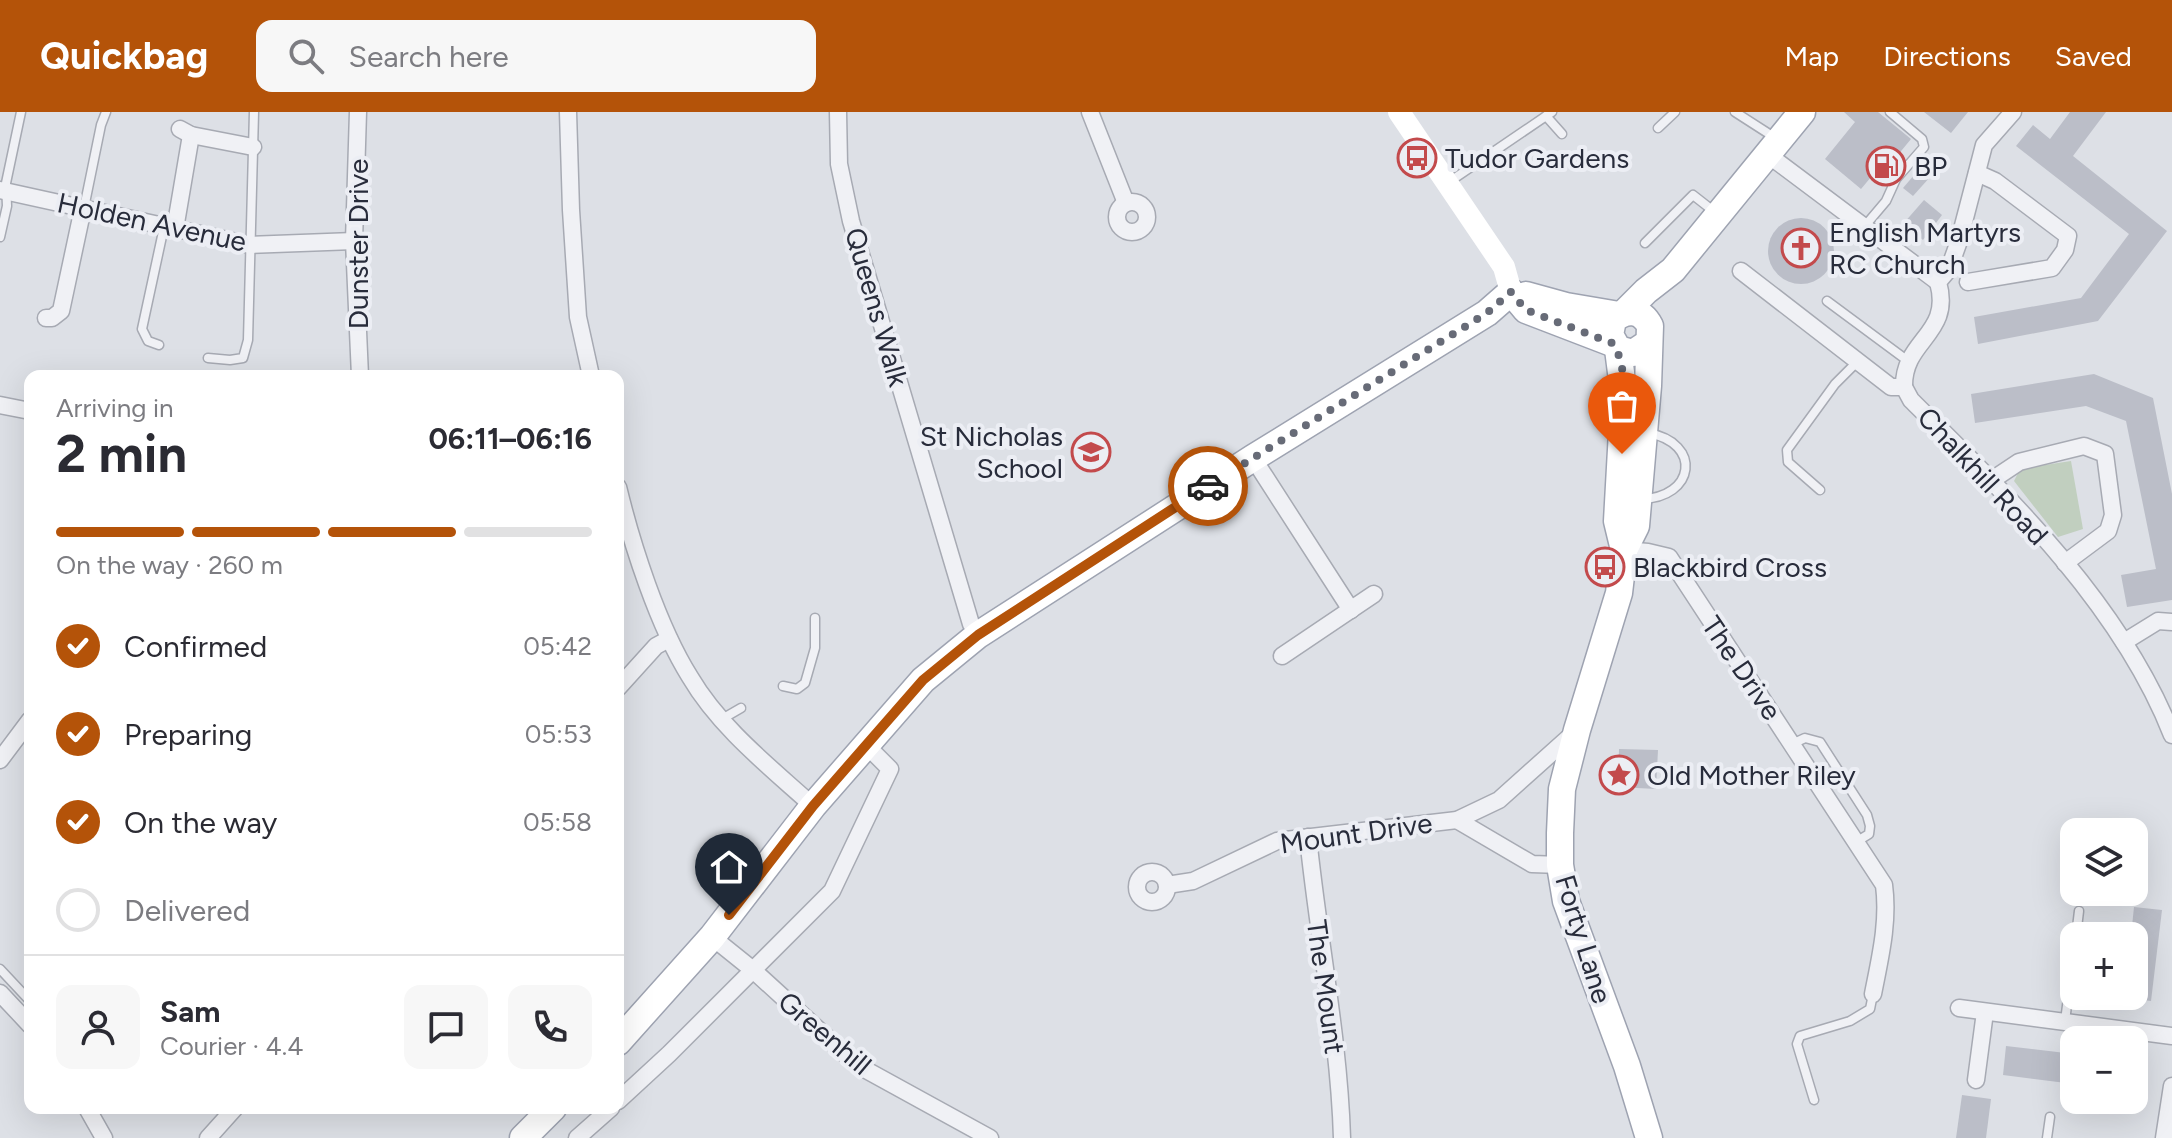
<!DOCTYPE html>
<html lang="en">
<head>
<meta charset="utf-8">
<style>
  :root { --surface:#fff; --page:#f7f7f7; --text:#2b2b33; --muted:#7c7c81; --line:#e1e1e2; --accent:#b45309 }
  body { margin:0; font-family:Figtree,sans-serif; background:var(--page); color:var(--text); height:100vh; display:flex; flex-direction:column; font-size:30px; white-space:nowrap }
  * { box-sizing:border-box; margin:0 }
  p { font-size:26px; color:var(--muted) }
  .icon { flex:none; width:44px; height:44px; fill:none; stroke:currentColor; stroke-width:2; stroke-linecap:round; stroke-linejoin:round }
  .map { position:relative; flex:1; overflow:hidden }
  .sheet { position:absolute; left:24px; top:258px; width:600px; height:744px; display:flex; flex-direction:column; background:var(--surface); border-radius:16px; box-shadow:0 8px 32px #0002 }
  .sheet>* { flex:none }
  .fabs { position:absolute; left:2060px; top:706px; display:grid; gap:16px }
  .fabs a { display:grid; place-items:center; width:88px; height:88px; border-radius:16px; background:var(--surface); box-shadow:0 8px 32px #0002; font-size:40px }
  .pin { position:absolute; display:grid; place-items:center; width:68px; height:68px; color:#fff; margin:-82px -34px; border-radius:50% 50% 50% 0; rotate:-45deg; box-shadow:0 0 8px #0007 }
  .pin .icon { rotate:45deg }
  .courier { position:absolute; display:grid; place-items:center; width:80px; height:80px; margin:-40px; border:6px solid #b45309; border-radius:50%; background:#fff; color:#222; box-shadow:0 2px 10px #0007 }
  .overview em { font-style:normal; font-weight:700 }
  .overview div { display:flex; flex-direction:column-reverse }
  .overview { display:flex; align-items:center; justify-content:space-between; height:136px; padding:0 32px }
  h1 { font-size:52px; font-weight:700; line-height:60px }
  .bar { display:grid; grid-template-columns:repeat(4,1fr); gap:12px 8px; align-content:center; height:96px; padding:0 32px }
  .bar i { height:10px; border-radius:6px; background:var(--line) }
  .bar .on { background:var(--accent) }
  .bar p { grid-column:span 4 }
  .line { display:flex; align-items:center; gap:20px; padding:0 32px; border-top:2px solid var(--line) }
  .line div { flex:1 }
  .round { display:grid; place-items:center; flex:none; width:84px; height:84px; border-radius:16px; background:var(--page) }
  ol { padding:0 32px; list-style:none }
  li { display:flex; align-items:center; gap:24px; height:88px }
  li p { margin-inline-start:auto }
  li .icon { padding:8px; border-radius:50%; background:var(--accent); color:#fff; stroke-width:4 }
  li:last-child { color:var(--muted) }
  li i { width:44px; height:44px; border:4px solid var(--line); border-radius:50% }
  header { display:flex; align-items:center; gap:48px; box-sizing:border-box; height:112px; padding:0 40px; background:var(--accent); color:#fff }
  header strong { font-size:38px }
  nav { display:flex; gap:44px; margin-inline-start:auto; font-size:28px }
  .search { width:560px; height:72px; background:var(--page); display:flex; align-items:center; gap:20px; box-sizing:border-box; padding:0 28px; border-radius:16px; color:var(--muted); font-size:30px }
  .map>svg:first-child { display:block }
  .green { fill:#c1cfbf }
  .building { fill:#bbbec8 }
  .lines { fill:none; stroke-linecap:round; stroke-linejoin:round }
  .service-casing { stroke:#a7aab3; stroke-width:11 }
  .minor-casing { stroke:#a7aab3; stroke-width:19 }
  .primary-casing { stroke:#9ea3b1; stroke-width:29 }
  .service { stroke:#f0f1f5; stroke-width:8 }
  .minor { stroke:#f0f1f5; stroke-width:16 }
  .secondary { stroke:#fff; stroke-width:22 }
  .primary { stroke:#fff; stroke-width:26 }
  .done { stroke:#676b77; stroke-width:8; stroke-dasharray:0 14.4 }
  .route { stroke:#b45309; stroke-width:10 }
  .labels { text-anchor:middle; dominant-baseline:central; stroke-width:8; stroke-linejoin:round; paint-order:stroke }
  .poi-label { font-size:28px; fill:#282c3b; stroke:#eceef4; text-anchor:start }
  .street-label { font-size:28px; fill:#282c3b; stroke:#eceef4 }
</style>
</head>
<body>
<header>
<strong>Quickbag</strong>
<div class="search"><svg class="icon" aria-label="search" viewBox="0 0 24 24"><circle cx="10" cy="10" r="6"/><path d="M15 15l6 6"/></svg>Search here</div>
<nav><a>Map</a><a>Directions</a><a>Saved</a></nav>
</header>
<div class="map">
<svg width="2172" height="1026" viewBox="0 0 2172 1026">
  <rect width="100%" height="100%" fill="#dde0e6"/>
  <polygon class="green" points="2071,349 2083,417 2058,425 2014,369 2020,357"/>
  <g class="building">
    <polygon points="1844,0 1878,0 1911,27 1897,44 1892,40 1861,77 1825,47 1855,10"/>
    <polygon points="1924,0 1968,0 1951,21"/>
    <polygon points="2070,0 2106,0 2073,44 2167,119 2098,209 1978,232 1974,205 2081,186 2129,122 2016,34 2033,13 2050,27"/>
    <polygon points="1921,55 1931,64 1913,84 1903,76"/>
    <polygon points="1924,88 1942,103 1923,128 1903,112"/>
    <circle cx="1801" cy="139" r="33"/>
    <polygon points="2094,262 2153,286 2172,382 2172,488 2127,495 2121,463 2156,457 2126,309 2086,294 1975,311 1971,282"/>
    <polygon points="1619,637 1658,638 1656,677 1618,675"/>
    <polygon points="2134,795 2162,798 2151,889 2134,887 2134,824 2131,824"/>
    <polygon points="2006,934 2074,942 2074,972 2003,963"/>
    <polygon points="1962,983 1991,987 1986,1026 1956,1026"/>
  </g>
  <g class="lines">
    <g class="service-casing">
      <g id="service">
        <polyline points="1735,0 1777,27"/>
        <polyline points="1546,4 1562,22"/>
        <polyline points="1658,16 1675,0"/>
        <polyline points="1449,70 1552,0"/>
        <polyline points="84,96 101,13 106,0"/>
        <polyline points="1864,115 1886,89 1896,67 1924,35 1922,27 1890,0"/>
        <polyline points="0,125 7,94 6,71 21,0"/>
        <polyline points="1645,131 1693,83 1716,101"/>
        <polyline points="1827,189 1908,249"/>
        <polyline points="159,233 148,229 142,217 164,115"/>
        <polyline points="208,246 230,248 243,246 248,228 254,0"/>
        <polyline points="1820,378 1788,350 1787,338 1835,272 1859,248"/>
        <path d="M1641 387C1695 386 1703 331 1648 321"/>
        <polyline points="783,574 797,577 805,571 815,536 815,506"/>
        <polyline points="722,607 741,596"/>
        <polyline points="1792,632 1805,626 1820,630 1867,703 1870,714 1869,722 1856,730"/>
        <polyline points="2076,824 2079,799"/>
        <polyline points="0,857 30,889"/>
        <polyline points="2065,909 2074,840"/>
        <polyline points="1814,988 1797,932 1800,924 1850,909 1870,897 1873,882"/>
        <polyline points="2047,1026 2050,1005"/>
      </g>
    </g>
    <g class="minor-casing">
      <g id="minor">
        <polyline points="358,0 354,129 360,264"/>
        <polyline points="568,0 571,98 578,205 591,264"/>
        <polyline points="838,0 839,52 851,109 971,512 978,523"/>
        <polyline points="1090,0 1126,91"/>
        <polyline points="180,17 191,23 253,35"/>
        <polyline points="1767,42 1938,170"/>
        <polyline points="0,78 250,133 354,129"/>
        <circle cx="1132" cy="105" r="15"/>
        <polyline points="175,117 191,23"/>
        <path d="M1741 159 1891 275H1904L1911 288C2009 385 2121 493 2172 623"/>
        <polyline points="1968,170 2052,156 2065,138 2068,124 1995,69 1977,61"/>
        <polyline points="46,206 52,206 61,199 83,96"/>
        <path d="M1904 275C1903 227 1953 223 1938 170L1949 157 1959 129 1984 33 2013 0"/>
        <polyline points="0,293 30,299"/>
        <polyline points="1253,346 1351,498"/>
        <polyline points="1992,368 2019,350 2084,334 2105,342 2113,403 2108,419 2065,451"/>
        <path d="M618 375C632 433 658 514 690 565 720 616 770 655 813 694"/>
        <path d="M1624 438 1648 440 1669 445 1884 773C1889 810 1880 846 1873 882"/>
        <polyline points="2124,530 2158,509 2172,510"/>
        <polyline points="1282,544 1374,482"/>
        <polyline points="618,576 656,534 669,527"/>
        <polyline points="0,648 30,608"/>
        <polyline points="1457,708 1532,752 1560,753"/>
        <path d="M1308 725C1318 825 1339 925 1342 1026"/>
        <circle cx="1152" cy="775" r="15"/>
        <polyline points="1167,773 1193,769 1277,729 1457,708 1499,688 1576,619"/>
        <polyline points="712,825 753,858 857,953 990,1026"/>
        <polyline points="0,881 30,913"/>
        <polyline points="1959,896 2172,924"/>
        <polyline points="1976,968 1985,900"/>
        <polyline points="618,989 669,942 832,779 890,657 866,633"/>
        <polyline points="87,996 104,1026"/>
        <polyline points="208,1026 235,996"/>
        <polyline points="577,1026 611,996"/>
        <polyline points="2164,1026 2172,974"/>
      </g>
    </g>
    <g class="primary-casing">
      <g id="primary">
        <polyline points="1511,180 1526,198 1612,231"/>
        <polyline points="1526,183 1566,194 1619,203"/>
        <polyline points="1625,200 1646,179 1673,158 1802,0"/>
        <path d="M1648 231 1633 241 1618 237 1610 223 1613 208C1627 196 1642 198 1650 214L1648 274 1636 414 1624 438 1619 481 1577 618 1562 677 1560 721V753L1566 789 1627 954 1649 1026"/>
        <polyline points="1618,237 1624,284 1617,409 1624,438"/>
        <polyline points="618,930 712,825 813,694 923,568 978,523 1253,346 1487,201 1511,180"/>
        <polyline points="523,1026 553,996"/>
      </g>
    </g>
    <use href="#service" class="service"/>
    <use href="#minor" class="minor"/>
    <polyline class="secondary" points="1399,0 1504,155 1511,180"/>
    <use href="#primary" class="primary"/>
  </g>
  <g class="lines">
    <path class="done" d="M1208 374 1487 201 1511 180 1526 198 1612 231C1630 252 1624 314 1622 342"/>
    <polyline class="route" points="729,803 813,694 923,568 978,523 1208,374"/>
  </g>
  <defs>
    <g id="bus-ring" transform="scale(2)"><circle r="9.5" fill="#eceef4" stroke="#c34a4c" stroke-width="1.5"/><path d="M-5-6H5V4H4V6H2V4H-2V6H-4V4H-5ZM-3.5-4V0h7V-4ZM-3.5 1.2v1.5H-2V1.2ZM2 1.2v1.5H3.5V1.2Z" fill="#c34a4c"/></g>
    <g id="fuel-ring" transform="scale(2)"><circle r="9.5" fill="#eceef4" stroke="#c34a4c" stroke-width="1.5"/><path d="M-5.5-6h7V0h2V4h1.3V-2.5L3-4.5l.8-.8L6-3V5H2.5V1h-1V6h-7ZM-4.2-4.7v3.2H.2V-4.7Z" fill="#c34a4c"/></g>
    <g id="church-ring" transform="scale(2)"><circle r="9.5" fill="#eceef4" stroke="#c34a4c" stroke-width="1.5"/><path d="M-1.2-6h2.4v3.5h3.3v2.4h-3.3V6h-2.4V-.1h-3.3v-2.4h3.3Z" fill="#c34a4c"/></g>
    <g id="school-ring" transform="scale(2)"><circle r="9.5" fill="#eceef4" stroke="#c34a4c" stroke-width="1.5"/><path d="M0-5L7-2L0 1L-7-2ZM-4 1L0 2.5L4 1V4Q0 6-4 4Z" fill="#c34a4c"/></g>
    <g id="sight-ring" transform="scale(2)"><circle r="9.5" fill="#eceef4" stroke="#c34a4c" stroke-width="1.5"/><path d="M0-6L1.8-2.2L6-1.7L2.9 1.2L3.7 5.4L0 3.3L-3.7 5.4L-2.9 1.2L-6-1.7L-1.8-2.2Z" fill="#c34a4c"/></g>
  </defs>
  <g fill-rule="evenodd">
    <use href="#bus-ring" x="1417" y="46"/>
    <use href="#fuel-ring" x="1886" y="54"/>
    <use href="#church-ring" x="1801" y="136"/>
    <use href="#school-ring" x="1091" y="340"/>
    <use href="#bus-ring" x="1605" y="455"/>
    <use href="#sight-ring" x="1619" y="663"/>
  </g>
  <g class="labels">
    <g class="poi-label">
      <text x="1445" y="46">Tudor Gardens</text>
      <text x="1914" y="54">BP</text>
      <text x="1829" y="120">English Martyrs<tspan x="1829" dy="32">RC Church</tspan></text>
      <text x="1063" y="324" text-anchor="end">St Nicholas<tspan x="1063" dy="32">School</tspan></text>
      <text x="1633" y="455">Blackbird Cross</text>
      <text x="1647" y="663">Old Mother Riley</text>
    </g>
    <g class="street-label">
      <text transform="translate(152 110) rotate(12)">Holden Avenue</text>
      <text transform="translate(358 132) rotate(-90)">Dunster Drive</text>
      <text transform="translate(877 195) rotate(74)">Queens Walk</text>
      <text transform="translate(1983 364) rotate(47)">Chalkhill Road</text>
      <text transform="translate(1742 556) rotate(56)">The Drive</text>
      <text transform="translate(1356 721) rotate(-8)">Mount Drive</text>
      <text transform="translate(1584 827) rotate(73)">Forty Lane</text>
      <text transform="translate(1326 875) rotate(82)">The Mount</text>
      <text transform="translate(825 921) rotate(40)">Greenhill</text>
    </g>
  </g>
</svg>
<div class="fabs">
<a><svg class="icon" aria-label="layers" viewBox="0 0 24 24"><path d="M12 4l9 5-9 5-9-5zM3 14l9 5 9-5"/></svg></a>
<a>+</a>
<a>−</a>
</div>
<div class="pin" style="left:1622px;top:342px;background:#ea580c"><svg class="icon" aria-label="bag" viewBox="0 0 24 24"><path d="M5 8h14l-1 12H6zM9 8a3 3 0 0 1 6 0"/></svg></div>
<div class="pin" style="left:729px;top:803px;background:#1f2937"><svg class="icon" aria-label="home" viewBox="0 0 24 24"><path d="M3 11l9-7 9 7M6 9v11h12V9"/></svg></div>
<div class="courier" style="left:1208px;top:374px"><svg class="icon" aria-label="car" viewBox="0 0 24 24"><path d="M5 17H2v-5l4-1 3-4h7l3 4 3 1v5h-3M9 17h6M6 11h13"/><circle cx="7" cy="17" r="2"/><circle cx="17" cy="17" r="2"/></svg></div>
<section class="sheet">
<div class="overview"><div><h1>2 min</h1><p>Arriving in</p></div><em>06:11–06:16</em></div>
<div class="bar"><i class="on"></i><i class="on"></i><i class="on"></i><i></i><p>On the way · 260 m</p></div>
<ol>
<li><svg class="icon" aria-label="check" viewBox="0 0 24 24"><path d="M5 12l5 5 9-10"/></svg>Confirmed<p>05:42</p></li>
<li><svg class="icon" aria-label="check" viewBox="0 0 24 24"><path d="M5 12l5 5 9-10"/></svg>Preparing<p>05:53</p></li>
<li><svg class="icon" aria-label="check" viewBox="0 0 24 24"><path d="M5 12l5 5 9-10"/></svg>On the way<p>05:58</p></li>
<li><i></i>Delivered</li>
</ol>
<div class="line" style="height:144px"><a class="round"><svg class="icon" aria-label="person" viewBox="0 0 24 24"><circle cx="12" cy="8" r="4"/><path d="M4 21q1-7 8-7t8 7"/></svg></a><div><b>Sam</b><p>Courier · 4.4</p></div><a class="round"><svg class="icon" aria-label="chat" viewBox="0 0 24 24"><path d="M4 5h16v11H9l-5 4z"/></svg></a><a class="round"><svg class="icon" aria-label="phone" viewBox="0 0 24 24"><path d="M5 4h4l2 5-3 2q2 4 5 5l2-3 5 2v4C11 20 4 13 5 4z"/></svg></a></div>
</section>
</div>
</body>
</html>
